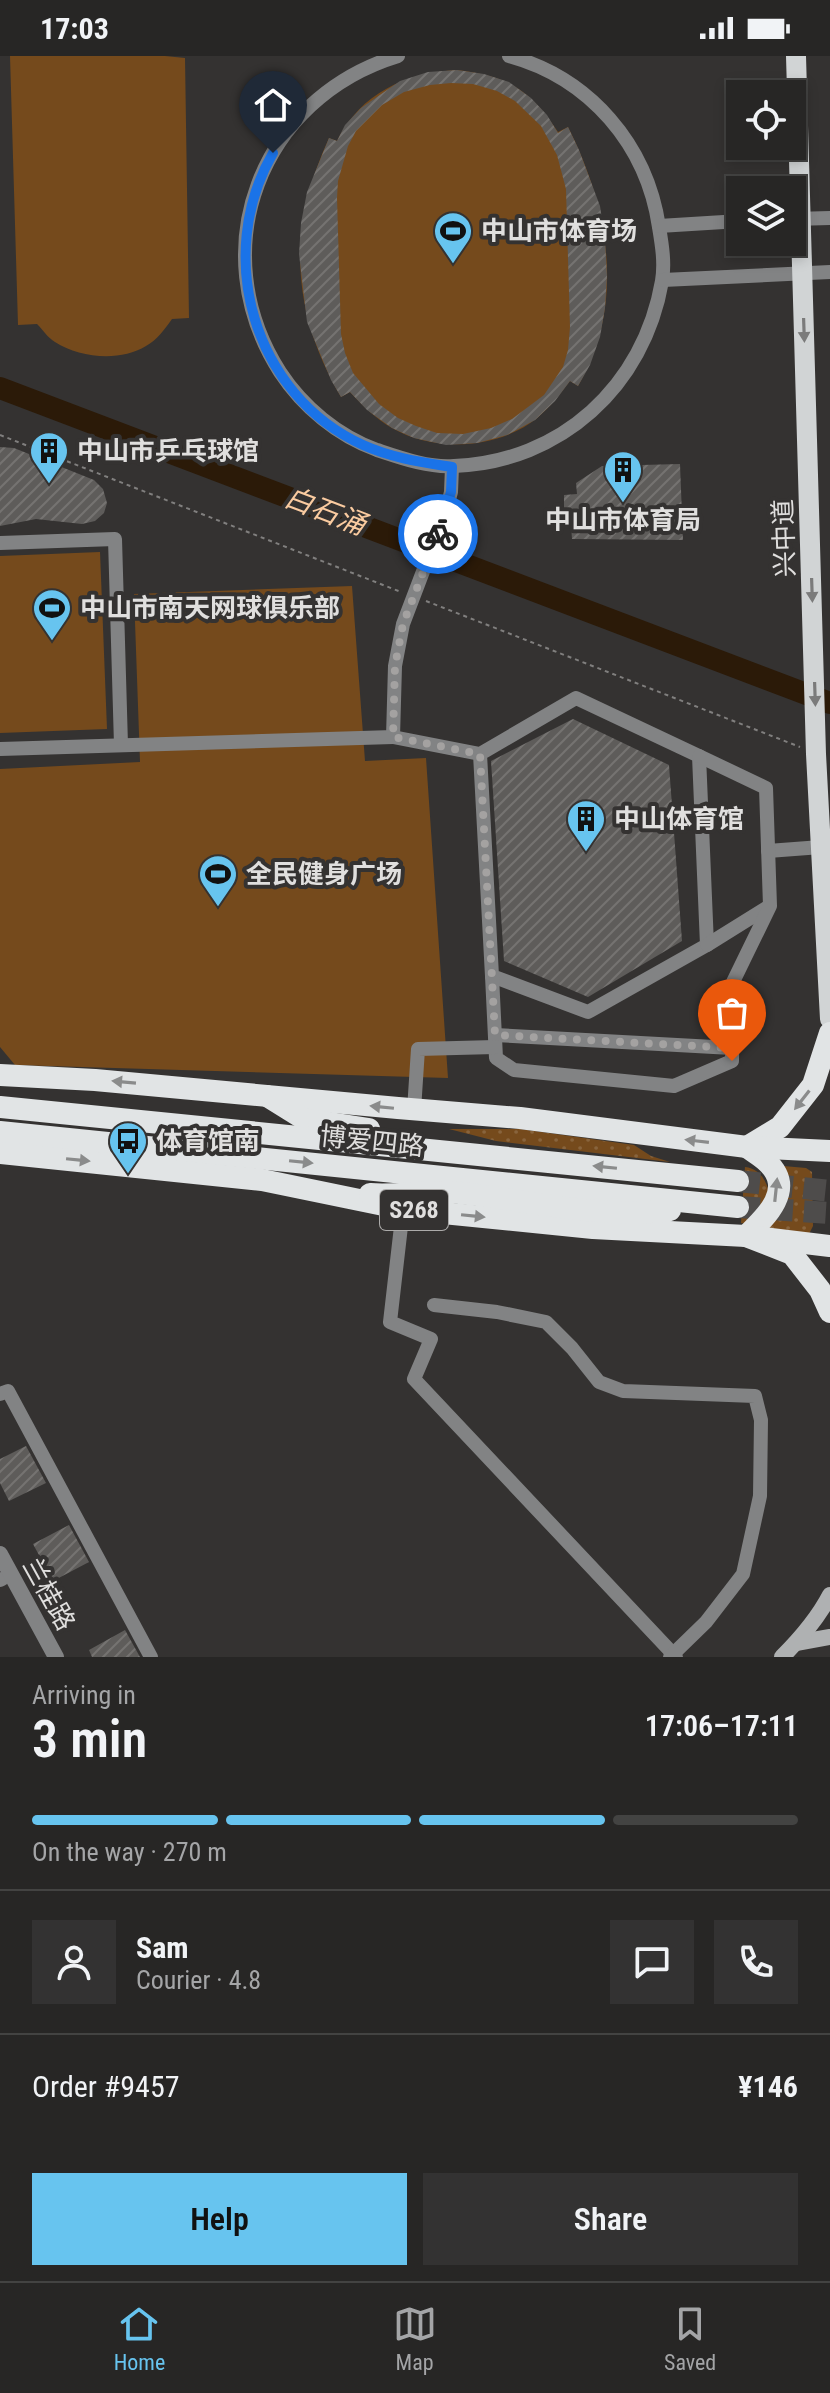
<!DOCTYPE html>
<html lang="en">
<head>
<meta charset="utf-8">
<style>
  :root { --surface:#272625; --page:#333232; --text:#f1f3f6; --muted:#a4a5a7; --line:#434342; --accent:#67c4ef }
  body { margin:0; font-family:"Roboto Condensed","Noto Sans SC",sans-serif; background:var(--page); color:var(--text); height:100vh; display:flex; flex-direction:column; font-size:30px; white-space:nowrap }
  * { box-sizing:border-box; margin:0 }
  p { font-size:26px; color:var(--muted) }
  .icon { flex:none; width:44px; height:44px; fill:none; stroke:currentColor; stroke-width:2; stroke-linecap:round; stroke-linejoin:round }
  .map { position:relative; height:1601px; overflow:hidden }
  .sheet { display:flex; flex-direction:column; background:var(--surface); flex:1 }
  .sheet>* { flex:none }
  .buttons { position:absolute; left:726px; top:24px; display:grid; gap:16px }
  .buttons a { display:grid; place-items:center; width:80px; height:80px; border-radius:0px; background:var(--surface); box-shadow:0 4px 12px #0003,0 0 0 2px var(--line); font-size:40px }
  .pin { position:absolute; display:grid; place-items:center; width:68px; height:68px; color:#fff; margin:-82px -34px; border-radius:50% 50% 50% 0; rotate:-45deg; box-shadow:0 0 8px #0007 }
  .pin .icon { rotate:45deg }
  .courier { position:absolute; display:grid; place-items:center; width:80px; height:80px; margin:-40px; border:6px solid #1a73e8; border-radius:50%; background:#fff; color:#222; box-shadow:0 2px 10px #0007 }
  .overview em { font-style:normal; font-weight:600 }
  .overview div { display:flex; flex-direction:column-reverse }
  .overview { display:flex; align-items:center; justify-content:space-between; height:136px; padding:0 32px }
  h1 { font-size:52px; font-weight:600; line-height:60px }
  .bar { display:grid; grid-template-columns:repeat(4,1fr); gap:12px 8px; align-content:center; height:96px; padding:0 32px }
  .bar i { height:10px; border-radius:6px; background:var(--line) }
  .bar .current { background:var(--accent) }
  .bar p { grid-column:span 4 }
  .line { display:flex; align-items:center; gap:20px; padding:0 32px; border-top:2px solid var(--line) }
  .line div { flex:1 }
  .round { display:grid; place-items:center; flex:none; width:84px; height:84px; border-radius:0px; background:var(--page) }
  .cta { display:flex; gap:16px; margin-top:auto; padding:16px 32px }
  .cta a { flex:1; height:92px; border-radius:0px; background:var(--accent); color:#111; font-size:32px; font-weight:600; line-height:92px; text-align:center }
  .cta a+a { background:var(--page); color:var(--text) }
  .status { display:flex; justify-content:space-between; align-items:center; height:56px; padding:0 40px; background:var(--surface); direction:ltr }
  .status svg { height:22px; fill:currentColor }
  .menu { display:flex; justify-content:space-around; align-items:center; height:112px; border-top:2px solid var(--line); background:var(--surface); font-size:22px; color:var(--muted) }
  .menu a { display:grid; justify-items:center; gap:4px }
  .menu .current { color:var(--accent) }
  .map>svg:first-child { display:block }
  .grass { fill:url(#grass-dots) }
  .pitch { fill:#754a1c }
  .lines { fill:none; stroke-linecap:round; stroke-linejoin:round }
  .river { stroke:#2b1a08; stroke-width:22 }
  .building { fill:url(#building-hatch); fill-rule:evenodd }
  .trunk-tunnel { stroke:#4e4c4b; stroke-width:22; stroke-dasharray:22 11; stroke-linecap:butt }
  .path { stroke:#807f7e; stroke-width:2; stroke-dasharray:4 4; stroke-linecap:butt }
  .minor { stroke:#828384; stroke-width:14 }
  .tertiary { stroke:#828384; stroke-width:16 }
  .secondary { stroke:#afb1b2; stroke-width:16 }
  .primary { stroke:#d1d4d5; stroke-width:20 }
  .trunk { stroke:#e1e4e5; stroke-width:22 }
  .oneway { fill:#7b7b7b }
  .oneway2 { fill:#8a8b8b }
  .done { stroke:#a4a2a1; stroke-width:8; stroke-dasharray:0 14.4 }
  .route { stroke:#1a73e8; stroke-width:10 }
  .labels { text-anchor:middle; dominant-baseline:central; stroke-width:8; stroke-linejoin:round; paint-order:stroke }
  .shield { fill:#343231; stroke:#acabaa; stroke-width:2 }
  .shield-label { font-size:24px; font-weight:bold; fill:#e0dfde }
  .poi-label { font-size:26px; font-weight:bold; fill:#e0dfde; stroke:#343231; text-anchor:start }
  .street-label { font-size:26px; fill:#e0dfde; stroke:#343231 }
  .water-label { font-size:28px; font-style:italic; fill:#facba0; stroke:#343231 }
</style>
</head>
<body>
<div class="status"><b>17:03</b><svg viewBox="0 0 49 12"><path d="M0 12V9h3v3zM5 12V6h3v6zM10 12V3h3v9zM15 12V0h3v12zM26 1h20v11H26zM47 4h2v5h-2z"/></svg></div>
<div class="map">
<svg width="830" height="1601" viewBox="0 0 830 1601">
  <defs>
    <pattern id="grass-dots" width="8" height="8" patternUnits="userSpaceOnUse" patternTransform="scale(2)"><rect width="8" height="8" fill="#754a1c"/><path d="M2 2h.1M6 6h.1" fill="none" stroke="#88643d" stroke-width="1.8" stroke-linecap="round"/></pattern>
    <pattern id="building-hatch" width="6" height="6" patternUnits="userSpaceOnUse" patternTransform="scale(2)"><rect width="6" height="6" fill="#5e5c5a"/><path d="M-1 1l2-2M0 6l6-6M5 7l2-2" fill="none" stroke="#757371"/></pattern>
  </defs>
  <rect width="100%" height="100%" fill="#343231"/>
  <g class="grass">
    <polygon points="449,1073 520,1073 634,1089 651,1100 670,1106 496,1085"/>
    <polygon points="772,1109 806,1112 812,1116 813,1170 809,1178 769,1174"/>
    <path d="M745 1111C761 1113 767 1126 770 1140L746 1168 741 1167Z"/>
  </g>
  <g class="pitch">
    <path d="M10 0H165L185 2 189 262 172 263C165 273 157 284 146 290 120 306 80 302 55 286 48 282 43 274 37 268L18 269Z"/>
    <path d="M457 14C507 20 530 33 558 76L568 71C609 152 626 248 578 330L570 325C560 338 550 351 537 362 499 393 435 397 392 372 376 363 363 350 350 336L341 341C291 255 287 173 329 82L337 85C361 37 405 17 457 14Z"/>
    <polygon points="100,496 107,673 0,677 0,500"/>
    <polygon points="352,530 365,705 426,702 448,1022 15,1009 0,991 0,713 140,706 134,538"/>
  </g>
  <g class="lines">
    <polyline class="river" points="0,332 830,647"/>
  </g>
  <g class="building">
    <path d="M457 14 484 18 509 26 531 42 547 59 558 77 568 71 579 94 600 150 605 183 607 220 605 252 600 281 590 309 578 330 570 325 555 345 535 364 507 379 477 387 446 389 414 382 392 372 367 354 350 336 341 341 331 324 307 266 299 198 301 167 307 136 329 82 337 85 345 69 361 52 400 25 428 16ZM451 27 473 28 497 35 515 45 541 70 557 99 566 133 570 271 568 294 563 311 544 339 512 363 491 372 463 378 437 377 416 370 398 362 379 348 353 317 345 297 341 278 337 142 338 125 348 90 356 75 382 49 404 36 430 29Z"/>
    <polygon points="0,391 14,392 94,424 103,433 107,447 104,457 95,465 82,468 36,463 0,470"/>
    <polygon points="680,408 683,484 572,483 571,469 547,470 547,458 564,458 564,439 577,438 576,427 602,410"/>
    <polygon points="573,663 669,709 682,885 588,941 504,905 491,705"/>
    <polygon points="26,1390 46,1427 9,1445 0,1427 0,1403"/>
    <polygon points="69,1469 89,1506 53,1525 33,1488"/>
    <polygon points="125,1574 140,1601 92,1601 89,1594"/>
  </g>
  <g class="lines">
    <g class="trunk-tunnel">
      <polyline points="738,1125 830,1135"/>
      <polyline points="738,1151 830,1157"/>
    </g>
    <g class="path">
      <polyline points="0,379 401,536"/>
      <polyline points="426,545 800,691"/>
    </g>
    <g class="minor">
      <path d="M398 0C260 42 202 194 280 316 303 351 338 380 377 394 401 402 429 412 454 410 561 406 644 330 662 225 665 207 662 189 659 171 647 89 590 22 509 0"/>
      <polyline points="794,163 830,162"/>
      <polyline points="659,170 740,165"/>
      <polyline points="663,224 830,216"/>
      <polyline points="0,487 115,483 121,689"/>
      <polyline points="393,681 480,698 576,642 699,700 707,889 588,956 492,920 480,698"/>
      <polyline points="0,693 393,681 395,610 403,568 446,455 451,436 452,411"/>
      <polyline points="768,795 821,791"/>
      <polyline points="707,889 768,851"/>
      <polyline points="492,920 496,1002 514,1014 674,1030 732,1005 733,926 770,850 766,732 699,700"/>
      <polyline points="495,979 732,992"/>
      <polyline points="414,1054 418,993 495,991"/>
      <polyline points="403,1153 390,1266 431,1283 414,1323 676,1601"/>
      <polyline points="434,1249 497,1256 546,1266 572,1292 599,1326 623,1335 755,1340 761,1364 760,1440 743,1518 706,1566 670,1601"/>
      <polyline points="0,1338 8,1335 151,1601"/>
      <polyline points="0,1524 2,1523"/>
    </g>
    <polyline class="tertiary" points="0,1498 56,1601"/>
    <g class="secondary">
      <polyline points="796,1587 830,1581"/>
      <path d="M782 1601C800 1583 818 1562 830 1539"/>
    </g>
    <polyline class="primary" points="796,0 816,698 830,963"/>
    <g class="trunk">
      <path d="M830 977 813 1029 780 1071 747 1091C753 1096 761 1100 767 1106 796 1133 766 1161 746 1180L792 1198 820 1234 830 1256"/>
      <polyline points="0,1019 95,1024 398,1052 520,1062 747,1091 830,1095"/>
      <polyline points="267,1040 304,1063 369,1073"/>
      <polyline points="0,1051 738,1125"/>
      <polyline points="0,1076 738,1151"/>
      <polyline points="0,1097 262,1124 403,1153 593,1172 746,1180 830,1190"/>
      <path d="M370 1138C396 1140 423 1135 450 1136 521 1142 599 1164 670 1154"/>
    </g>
  </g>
  <defs><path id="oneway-solid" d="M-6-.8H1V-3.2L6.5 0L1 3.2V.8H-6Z" transform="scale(2)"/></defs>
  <g class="oneway">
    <use href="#oneway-solid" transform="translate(804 274) rotate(88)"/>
    <use href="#oneway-solid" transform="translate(812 534) rotate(88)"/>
    <use href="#oneway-solid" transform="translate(815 638) rotate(88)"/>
  </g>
  <g class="oneway2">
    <use href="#oneway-solid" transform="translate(124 1026) rotate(-175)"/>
    <use href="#oneway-solid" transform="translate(802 1044) rotate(128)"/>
    <use href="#oneway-solid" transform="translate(382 1051) rotate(-174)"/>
    <use href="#oneway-solid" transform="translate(697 1085) rotate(-173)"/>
    <use href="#oneway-solid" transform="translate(78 1104) rotate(6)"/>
    <use href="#oneway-solid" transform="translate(301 1106) rotate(6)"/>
    <use href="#oneway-solid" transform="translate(605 1111) rotate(-174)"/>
    <use href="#oneway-solid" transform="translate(776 1134) rotate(-84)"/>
    <use href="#oneway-solid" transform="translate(473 1160) rotate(6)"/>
  </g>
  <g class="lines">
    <polyline class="done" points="438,478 403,568 395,610 393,681 480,698 495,979 732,992 732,1005"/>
    <path class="route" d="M273 97C214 199 253 339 363 389 392 402 421 406 452 411L451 436 438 478"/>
  </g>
  <defs>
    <g id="stadium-pin" transform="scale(2)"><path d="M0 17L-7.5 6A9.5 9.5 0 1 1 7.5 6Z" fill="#67c4ef" stroke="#343231"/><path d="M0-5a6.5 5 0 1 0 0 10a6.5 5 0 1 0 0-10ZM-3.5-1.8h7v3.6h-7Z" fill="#111"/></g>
    <g id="building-pin" transform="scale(2)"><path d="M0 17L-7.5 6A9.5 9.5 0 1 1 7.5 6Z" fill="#67c4ef" stroke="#343231"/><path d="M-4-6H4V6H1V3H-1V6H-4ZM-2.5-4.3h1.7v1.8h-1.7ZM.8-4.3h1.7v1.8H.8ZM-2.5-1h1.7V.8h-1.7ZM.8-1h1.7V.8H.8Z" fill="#111"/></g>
    <g id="bus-pin" transform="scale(2)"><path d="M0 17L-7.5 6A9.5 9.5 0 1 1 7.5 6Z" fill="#67c4ef" stroke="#343231"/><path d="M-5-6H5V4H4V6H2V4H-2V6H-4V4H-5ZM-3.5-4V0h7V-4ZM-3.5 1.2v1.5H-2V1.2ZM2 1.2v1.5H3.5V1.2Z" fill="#111"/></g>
  </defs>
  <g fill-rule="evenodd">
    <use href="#stadium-pin" x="453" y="175"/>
    <use href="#building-pin" x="49" y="395"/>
    <use href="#building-pin" x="623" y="414"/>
    <use href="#stadium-pin" x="52" y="552"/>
    <use href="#building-pin" x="586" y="763"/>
    <use href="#stadium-pin" x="218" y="818"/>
    <use href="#bus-pin" x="128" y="1085"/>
  </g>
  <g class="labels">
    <rect class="shield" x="380" y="1134" width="68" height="40" rx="6"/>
    <g class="shield-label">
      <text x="414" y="1154">S268</text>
    </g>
    <g class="poi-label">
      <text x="481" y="175">中山市体育场</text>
      <text x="77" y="395">中山市乒乓球馆</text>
      <text x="623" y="464" text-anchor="middle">中山市体育局</text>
      <text x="80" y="552">中山市南天网球俱乐部</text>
      <text x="614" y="763">中山体育馆</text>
      <text x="246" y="818">全民健身广场</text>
      <text x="156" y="1085">体育馆南</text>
    </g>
    <g class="street-label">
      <text transform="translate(784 482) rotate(-92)">兴中道</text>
      <text transform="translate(372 1085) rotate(6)">博爱四路</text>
      <text transform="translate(49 1538) rotate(61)">兰桂路</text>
    </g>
    <g class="water-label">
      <text transform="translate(325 455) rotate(21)">白石涌</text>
    </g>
  </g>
</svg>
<div class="buttons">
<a><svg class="icon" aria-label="locate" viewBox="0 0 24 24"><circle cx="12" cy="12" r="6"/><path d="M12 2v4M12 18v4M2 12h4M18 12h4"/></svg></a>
<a><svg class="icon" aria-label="layers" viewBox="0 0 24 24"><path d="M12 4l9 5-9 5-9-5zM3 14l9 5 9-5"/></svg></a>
</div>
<div class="pin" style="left:732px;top:1005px;background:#ea580c"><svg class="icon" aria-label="bag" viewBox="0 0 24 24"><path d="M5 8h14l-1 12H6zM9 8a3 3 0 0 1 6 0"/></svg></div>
<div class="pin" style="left:273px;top:97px;background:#1f2937"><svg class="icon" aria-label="home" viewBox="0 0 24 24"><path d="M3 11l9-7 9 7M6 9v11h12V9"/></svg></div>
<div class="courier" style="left:438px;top:478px"><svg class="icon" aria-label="bike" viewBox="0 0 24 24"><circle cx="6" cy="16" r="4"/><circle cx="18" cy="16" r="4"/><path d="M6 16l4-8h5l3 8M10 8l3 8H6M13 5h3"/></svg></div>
</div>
<section class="sheet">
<div class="overview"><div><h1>3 min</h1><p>Arriving in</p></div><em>17:06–17:11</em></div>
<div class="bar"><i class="current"></i><i class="current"></i><i class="current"></i><i></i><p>On the way · 270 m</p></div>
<div class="line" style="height:144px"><a class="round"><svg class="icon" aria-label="person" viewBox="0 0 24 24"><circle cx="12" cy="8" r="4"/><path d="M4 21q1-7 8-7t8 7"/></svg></a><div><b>Sam</b><p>Courier · 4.8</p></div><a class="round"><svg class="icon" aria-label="chat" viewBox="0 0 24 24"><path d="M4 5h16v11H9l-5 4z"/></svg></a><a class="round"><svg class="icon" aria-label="phone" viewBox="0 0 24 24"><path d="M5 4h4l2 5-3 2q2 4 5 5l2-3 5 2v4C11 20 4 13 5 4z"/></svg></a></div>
<div class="line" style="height:104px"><div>Order #9457</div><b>¥146</b></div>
<div class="cta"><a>Help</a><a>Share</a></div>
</section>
<nav class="menu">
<a class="current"><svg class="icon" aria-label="home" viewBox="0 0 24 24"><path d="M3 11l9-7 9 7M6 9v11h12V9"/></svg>Home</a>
<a><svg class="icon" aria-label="map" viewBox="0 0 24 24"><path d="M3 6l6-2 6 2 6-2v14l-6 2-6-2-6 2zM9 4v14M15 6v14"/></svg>Map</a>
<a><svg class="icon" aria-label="saved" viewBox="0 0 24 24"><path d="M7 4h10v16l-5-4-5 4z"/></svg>Saved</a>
</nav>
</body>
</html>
